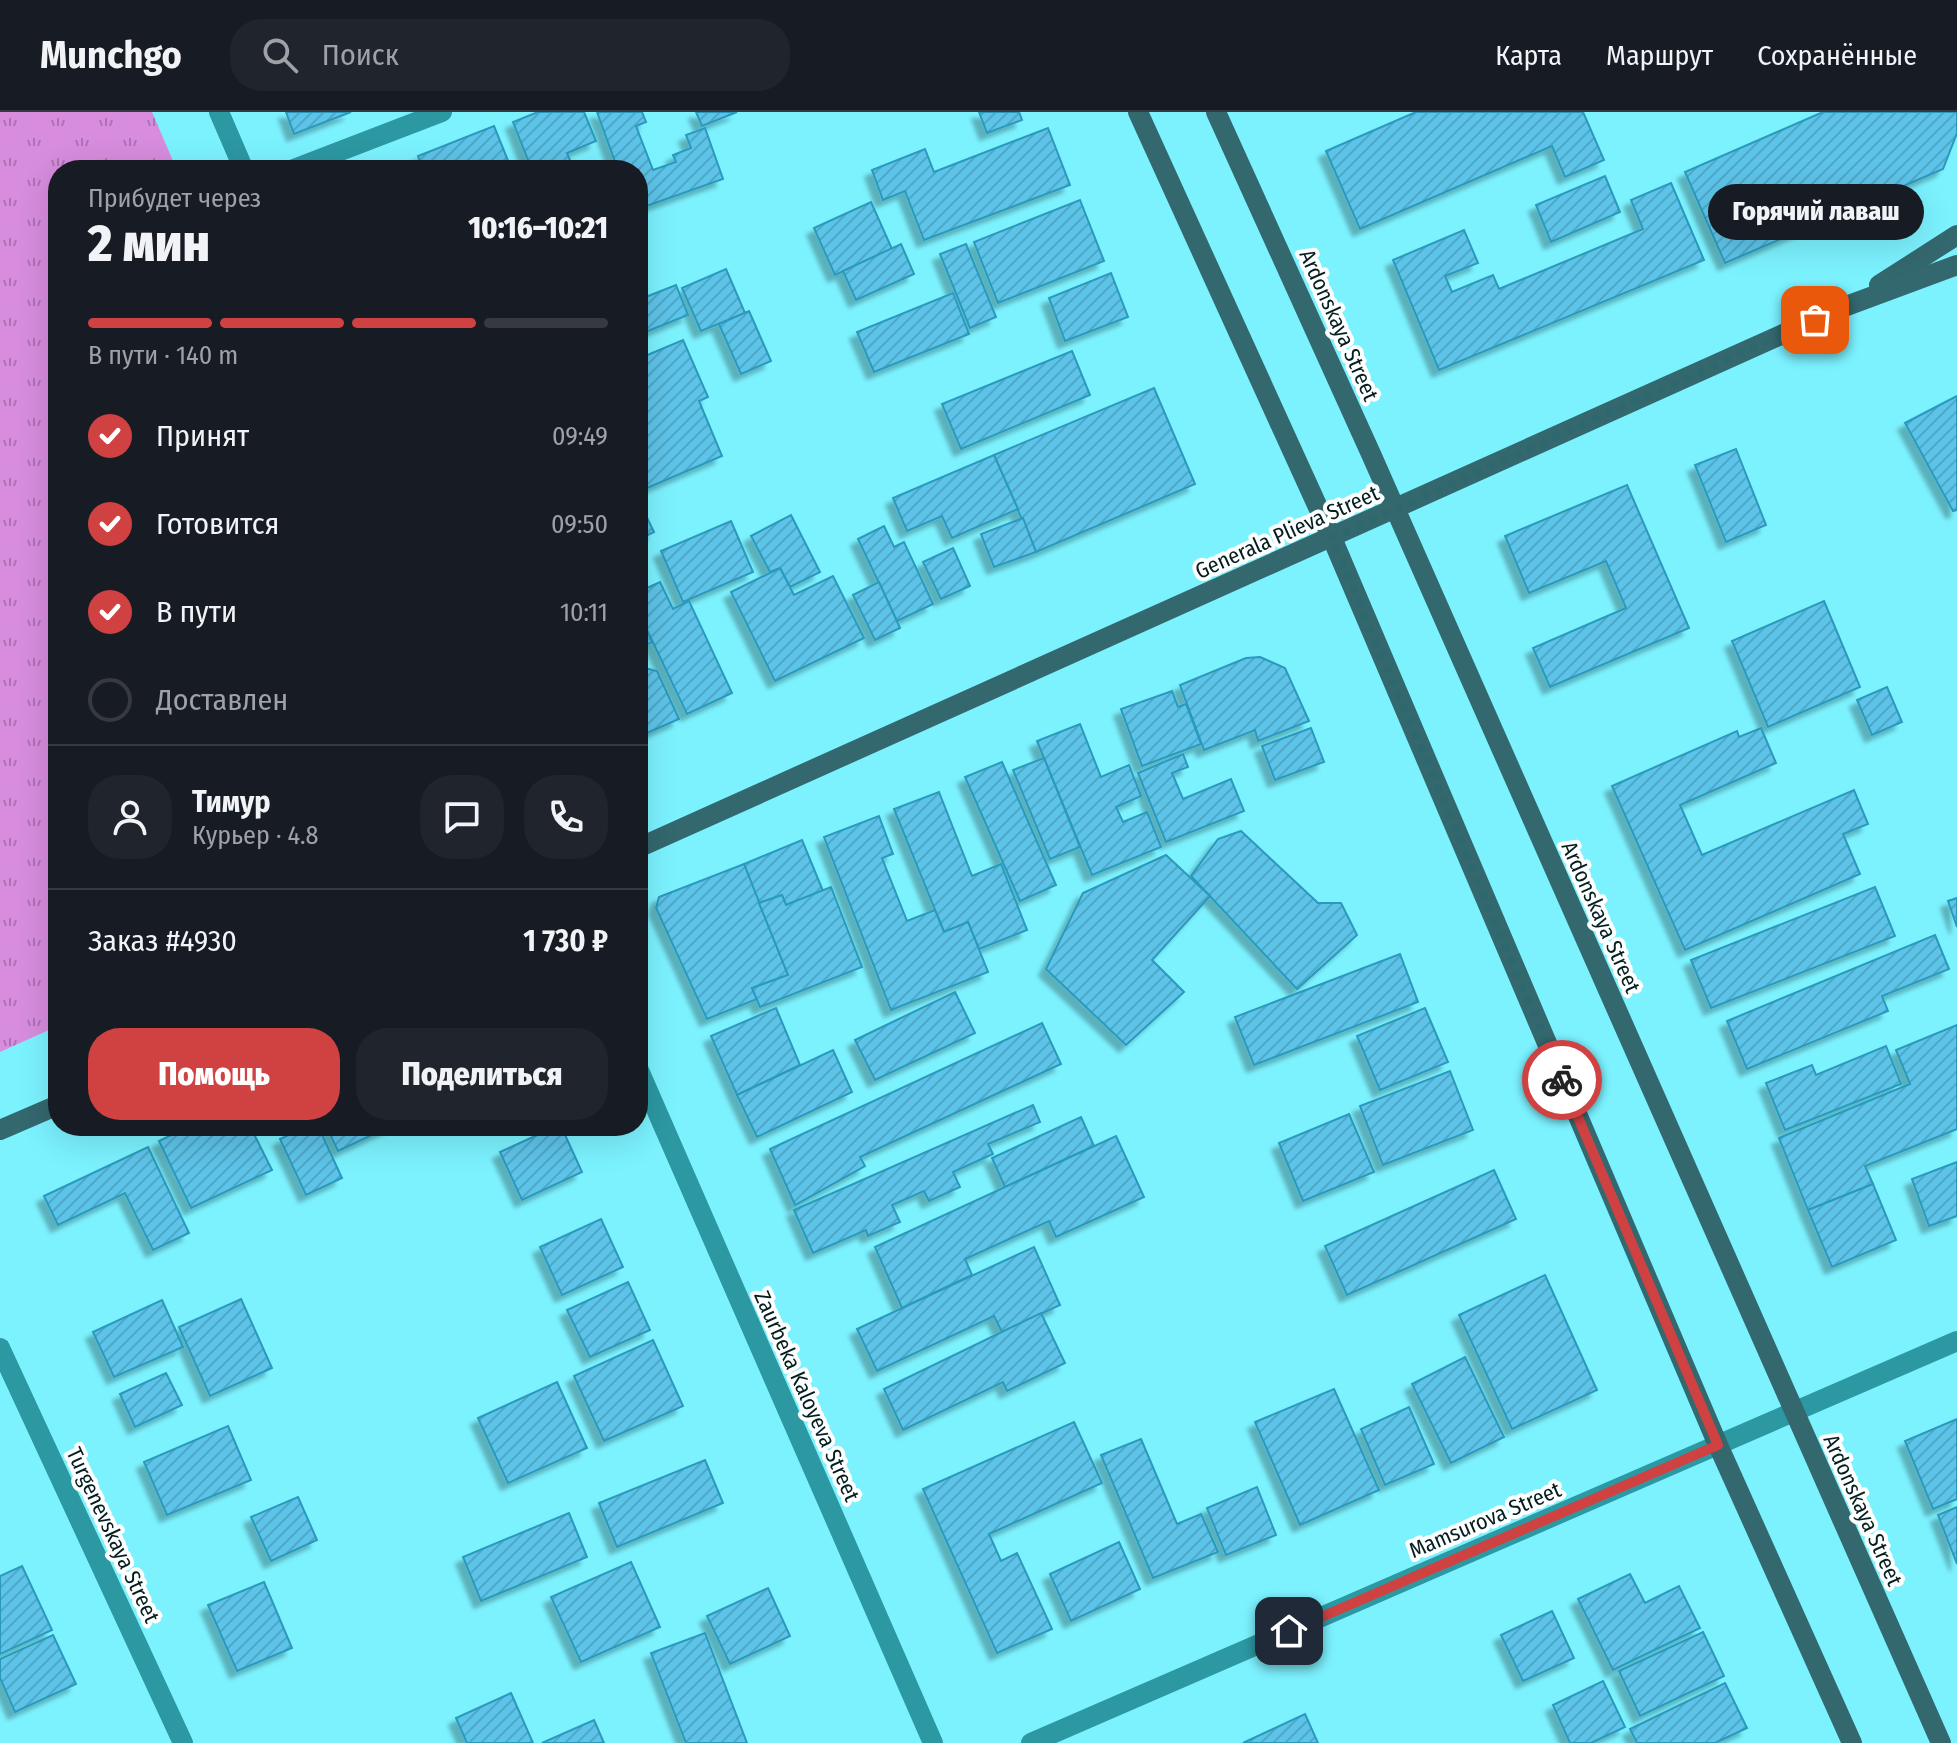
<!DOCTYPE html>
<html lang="ru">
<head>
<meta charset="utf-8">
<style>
  :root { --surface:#171b24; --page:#20242c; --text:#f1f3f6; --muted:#9ea1a6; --line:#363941; --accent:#d04142 }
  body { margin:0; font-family:"Fira Sans Condensed",sans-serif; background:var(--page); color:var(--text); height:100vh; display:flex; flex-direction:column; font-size:30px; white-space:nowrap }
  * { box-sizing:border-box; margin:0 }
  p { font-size:26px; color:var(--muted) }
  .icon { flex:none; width:44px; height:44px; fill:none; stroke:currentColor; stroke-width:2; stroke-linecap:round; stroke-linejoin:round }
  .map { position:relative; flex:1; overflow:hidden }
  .side { position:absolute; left:48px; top:48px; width:600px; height:976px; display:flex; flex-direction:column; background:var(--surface); border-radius:32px; box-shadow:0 8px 32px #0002 }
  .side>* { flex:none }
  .pin { position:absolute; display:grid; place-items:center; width:68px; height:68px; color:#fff; margin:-34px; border-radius:16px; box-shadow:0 4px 12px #0006 }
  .courier { position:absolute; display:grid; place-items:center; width:80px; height:80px; margin:-40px; border:6px solid #d04142; border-radius:50%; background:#fff; color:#222; box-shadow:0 2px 10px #0007 }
  .bubble { position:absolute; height:56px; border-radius:28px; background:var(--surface); box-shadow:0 8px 32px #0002; font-size:26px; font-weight:800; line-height:56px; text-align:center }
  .head em { font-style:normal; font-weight:800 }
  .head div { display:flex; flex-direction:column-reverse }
  .head { display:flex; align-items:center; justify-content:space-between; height:136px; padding:0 40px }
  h1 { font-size:52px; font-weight:800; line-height:60px }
  .bar { display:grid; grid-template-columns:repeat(4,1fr); gap:12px 8px; align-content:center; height:96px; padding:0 40px }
  .bar i { height:10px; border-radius:6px; background:var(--line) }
  .bar .selected { background:var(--accent) }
  .bar p { grid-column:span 4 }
  .line { display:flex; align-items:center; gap:20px; padding:0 40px; border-top:2px solid var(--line) }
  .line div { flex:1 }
  .round { display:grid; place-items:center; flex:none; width:84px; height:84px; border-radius:32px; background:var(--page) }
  ol { padding:0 40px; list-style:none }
  li { display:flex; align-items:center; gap:24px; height:88px }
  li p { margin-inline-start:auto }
  li .icon { padding:8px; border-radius:50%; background:var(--accent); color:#fff; stroke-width:4 }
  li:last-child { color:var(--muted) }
  li i { width:44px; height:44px; border:4px solid var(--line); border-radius:50% }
  .action { display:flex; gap:16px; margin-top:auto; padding:16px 40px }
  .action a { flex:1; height:92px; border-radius:32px; background:var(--accent); color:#fff; font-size:32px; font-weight:800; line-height:92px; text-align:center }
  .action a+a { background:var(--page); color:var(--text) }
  header { display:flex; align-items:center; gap:48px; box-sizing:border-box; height:112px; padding:0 40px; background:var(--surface); border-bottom:2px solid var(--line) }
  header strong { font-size:38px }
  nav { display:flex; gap:44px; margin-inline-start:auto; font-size:28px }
  .search { width:560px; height:72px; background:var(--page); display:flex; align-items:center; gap:20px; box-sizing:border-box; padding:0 28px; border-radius:32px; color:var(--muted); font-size:30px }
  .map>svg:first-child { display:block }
  .grass { fill:url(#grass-tufts) }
  .building { fill:url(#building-hatch); stroke:#2a99bc; stroke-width:2; filter:url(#shadow) }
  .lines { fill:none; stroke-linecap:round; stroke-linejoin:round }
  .street { stroke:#2c98a2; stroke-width:20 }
  .secondary { stroke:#33686e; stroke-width:20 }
  .done { stroke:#2e686e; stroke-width:8; stroke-dasharray:0 14.4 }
  .route { stroke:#d04142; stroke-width:10 }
  .labels { text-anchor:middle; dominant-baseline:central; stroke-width:8; stroke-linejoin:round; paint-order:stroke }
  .street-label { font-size:22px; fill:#041e20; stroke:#fefefe }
</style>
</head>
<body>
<header>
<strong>Munchgo</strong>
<div class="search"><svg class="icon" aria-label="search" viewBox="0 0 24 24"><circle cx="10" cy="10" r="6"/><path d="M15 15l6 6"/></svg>Поиск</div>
<nav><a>Карта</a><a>Маршрут</a><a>Сохранённые</a></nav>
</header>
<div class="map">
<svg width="1957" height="1631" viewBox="0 0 1957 1631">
  <defs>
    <pattern id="grass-tufts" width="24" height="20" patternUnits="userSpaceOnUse" patternTransform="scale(2)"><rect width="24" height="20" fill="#d78cdd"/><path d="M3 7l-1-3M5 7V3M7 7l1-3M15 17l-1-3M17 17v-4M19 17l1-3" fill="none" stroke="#ac72b3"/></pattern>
    <pattern id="building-hatch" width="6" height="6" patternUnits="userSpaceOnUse" patternTransform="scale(2)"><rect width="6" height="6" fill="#5dc4e9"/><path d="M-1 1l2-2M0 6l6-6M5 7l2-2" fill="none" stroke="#4fa8c8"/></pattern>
    <filter id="shadow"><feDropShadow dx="-7" dy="7" stdDeviation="2" flood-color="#0004"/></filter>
  </defs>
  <rect width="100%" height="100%" fill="#7cf2ff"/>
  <polygon class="grass" points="0,0 152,0 177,58 58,58 58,914 0,940"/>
  <g class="building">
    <polygon points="286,0 351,0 294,22"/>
    <polygon points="538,0 584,0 596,29 567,41 574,58 532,58 513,10"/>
    <polygon points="597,0 642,0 646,10 636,14 653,58 676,50 673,43 691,36 686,23 705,16 723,67 638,97 638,58 618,58"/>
    <polygon points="696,0 737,0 702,14"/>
    <polygon points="979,0 1019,0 1022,8 987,21"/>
    <polygon points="1416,0 1583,0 1604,48 1565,65 1552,34 1360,117 1326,39"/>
    <polygon points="1823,0 1957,0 1957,21 1943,57 1725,151 1685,60"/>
    <polygon points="494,14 511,56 423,58 418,44"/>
    <polygon points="1048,16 1070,73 924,128 905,79 883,88 872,58 925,37 934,60"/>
    <polygon points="1605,64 1620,100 1551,130 1536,93"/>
    <polygon points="1671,71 1704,148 1439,258 1393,148 1464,118 1478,151 1445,164 1452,180 1493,163 1499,177 1643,117 1631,88"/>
    <polygon points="1080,88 1104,149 998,191 974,130"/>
    <polygon points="871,90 892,137 835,163 814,116"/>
    <polygon points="901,132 914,162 856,188 843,159"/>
    <polygon points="966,132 996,205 970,216 940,142"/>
    <polygon points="726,157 745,201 701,219 682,176"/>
    <polygon points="1111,161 1128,205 1065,229 1049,186"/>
    <polygon points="676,173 688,203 638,223 638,188"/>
    <polygon points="953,181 969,222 874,260 857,220"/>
    <polygon points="749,199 771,249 741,262 719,212"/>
    <polygon points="683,228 708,285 699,289 722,344 640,379 638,247"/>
    <polygon points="1072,239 1090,283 961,337 942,292"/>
    <polygon points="1154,276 1195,372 1036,440 994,343"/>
    <polygon points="1957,284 1957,398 1953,399 1905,311"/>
    <polygon points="1736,337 1766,413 1726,430 1695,353"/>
    <polygon points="994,343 1018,397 952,426 942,404 907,419 893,386"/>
    <polygon points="1627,373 1689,516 1550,575 1533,536 1626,496 1606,449 1529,481 1505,424"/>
    <polygon points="638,387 654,420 638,428"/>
    <polygon points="791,403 820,460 790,475 780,456 770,460 751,424"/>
    <polygon points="1023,406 1036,440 994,455 981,422"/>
    <polygon points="731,409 753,460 683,490 661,439"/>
    <polygon points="884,414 894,435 904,430 933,492 897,509 858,427"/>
    <polygon points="953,436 970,474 941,487 923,450"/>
    <polygon points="780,456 794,483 833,464 864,526 775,569 731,480"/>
    <polygon points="660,470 673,497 689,489 732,581 687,602 638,499 638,480"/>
    <polygon points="879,470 900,516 875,528 853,483"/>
    <polygon points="1824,489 1860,575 1768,615 1732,529"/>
    <polygon points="638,499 652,530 638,536"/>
    <polygon points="1260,545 1285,556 1309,609 1258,629 1255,618 1204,638 1180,573 1246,546"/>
    <polygon points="641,555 657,559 679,607 638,625 638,557"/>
    <polygon points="1887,575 1902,610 1872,623 1857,588"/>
    <polygon points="1172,579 1178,595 1186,592 1201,632 1142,654 1121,597"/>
    <polygon points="1080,612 1101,665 1129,653 1141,684 1116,695 1123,710 1147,700 1161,735 1092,763 1037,629"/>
    <polygon points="1311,616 1324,650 1275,668 1262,634"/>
    <polygon points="1761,616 1776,651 1680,693 1702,743 1854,678 1868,712 1843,722 1860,762 1685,838 1612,674 1737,619 1739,625"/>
    <polygon points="1183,642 1188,655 1172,661 1183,687 1231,667 1244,699 1166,730 1138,661"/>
    <polygon points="1044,646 1080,735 1050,747 1013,658"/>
    <polygon points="1002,650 1056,773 1020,789 965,665"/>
    <polygon points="939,680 972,764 1001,752 1027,818 979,837 968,810 944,820 894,697"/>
    <polygon points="879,704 893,742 882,746 907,809 935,798 944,820 968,810 988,860 891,898 824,725"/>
    <polygon points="1241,719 1318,791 1341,791 1357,823 1297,877 1191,764 1218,727"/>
    <polygon points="802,728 823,779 786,793 782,783 759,791 744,752"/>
    <polygon points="1166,743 1210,784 1152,848 1184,880 1126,933 1046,857 1083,781"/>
    <polygon points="744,752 788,863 752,876 757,887 707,907 656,796 659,785"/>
    <polygon points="831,775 862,855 760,895 752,876 788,863 759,791 782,783 786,793"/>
    <polygon points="1875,775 1895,824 1711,896 1691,848"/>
    <polygon points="1957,786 1957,815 1948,789"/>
    <polygon points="1935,823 1949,857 1882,884 1888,899 1747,957 1727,909"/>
    <polygon points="1400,842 1418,890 1254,953 1235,905"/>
    <polygon points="955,880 975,921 875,968 855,928"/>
    <polygon points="776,896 800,953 737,983 711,924"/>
    <polygon points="1425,896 1448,950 1380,978 1357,924"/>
    <polygon points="1042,911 1061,952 860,1045 865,1054 795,1093 770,1037"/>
    <polygon points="1957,913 1957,1017 1865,1054 1873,1072 1808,1098 1779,1026 1910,972 1896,938"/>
    <polygon points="1886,934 1901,972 1785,1018 1766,971 1812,953 1816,963"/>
    <polygon points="833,938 852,980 757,1025 737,983"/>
    <polygon points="1450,959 1473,1018 1383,1053 1360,994"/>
    <polygon points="1033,993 1040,1010 988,1032 993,1042 953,1060 960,1075 929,1089 924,1079 892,1093 900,1110 868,1124 866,1118 813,1141 794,1098"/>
    <polygon points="1349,1002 1374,1060 1303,1089 1279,1031"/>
    <polygon points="1081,1005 1094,1034 1005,1075 992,1046"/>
    <polygon points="190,1014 250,1014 272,1058 191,1096 159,1029"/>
    <polygon points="308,1014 318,1014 342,1066 306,1083 280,1027"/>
    <polygon points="326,1014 391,1014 338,1039"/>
    <polygon points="557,1014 561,1014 582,1060 522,1088 500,1040"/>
    <polygon points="1116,1024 1144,1085 1056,1125 1049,1109 965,1147 972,1163 902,1196 875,1135"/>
    <polygon points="148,1035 189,1121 153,1138 125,1081 58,1113 44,1084"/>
    <polygon points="1957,1050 1957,1104 1929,1114 1912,1067"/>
    <polygon points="1494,1058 1516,1107 1347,1183 1325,1134"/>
    <polygon points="1873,1072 1896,1128 1832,1155 1808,1098"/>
    <polygon points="601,1107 623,1155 562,1183 540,1135"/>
    <polygon points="1034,1135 1060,1193 1002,1220 994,1204 877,1259 857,1217"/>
    <polygon points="1545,1163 1597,1278 1512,1317 1459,1203"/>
    <polygon points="628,1170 650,1218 590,1245 567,1198"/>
    <polygon points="241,1187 272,1256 210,1284 179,1215"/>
    <polygon points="162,1188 183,1235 114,1265 93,1220"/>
    <polygon points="1041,1201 1065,1251 1007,1279 1003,1270 903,1318 884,1277"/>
    <polygon points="653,1228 683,1294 604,1329 574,1264"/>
    <polygon points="1465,1245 1504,1325 1451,1351 1412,1272"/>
    <polygon points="166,1261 182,1293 135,1315 120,1282"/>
    <polygon points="557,1270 587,1336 508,1371 478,1306"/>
    <polygon points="1334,1277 1379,1378 1300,1413 1255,1310"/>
    <polygon points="1409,1295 1434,1352 1385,1373 1361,1317"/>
    <polygon points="1957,1307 1957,1387 1933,1397 1905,1329"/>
    <polygon points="1074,1310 1102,1371 989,1422 1001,1449 1017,1441 1052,1517 997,1541 923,1377"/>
    <polygon points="228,1314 251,1368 167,1403 144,1350"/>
    <polygon points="1141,1327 1177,1412 1201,1402 1218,1440 1153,1466 1101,1343"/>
    <polygon points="705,1348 723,1391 617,1435 599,1391"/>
    <polygon points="1257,1375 1276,1423 1226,1443 1207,1396"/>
    <polygon points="298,1385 317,1428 271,1449 251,1405"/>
    <polygon points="1957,1395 1957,1452 1938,1403"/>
    <polygon points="569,1401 587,1445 481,1489 463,1445"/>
    <polygon points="1119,1430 1140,1477 1071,1509 1050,1462"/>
    <polygon points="631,1450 660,1515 581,1550 551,1485"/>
    <polygon points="22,1454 52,1518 0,1542 0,1464"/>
    <polygon points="1630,1462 1645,1491 1679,1474 1700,1516 1613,1558 1578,1487"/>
    <polygon points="264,1470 292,1536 237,1559 208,1493"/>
    <polygon points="768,1476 790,1524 730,1552 707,1504"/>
    <polygon points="1552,1499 1574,1546 1523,1569 1501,1523"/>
    <polygon points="1703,1520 1724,1564 1640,1604 1619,1559"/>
    <polygon points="705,1521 747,1631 686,1631 651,1541"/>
    <polygon points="53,1523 76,1572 15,1600 0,1566 0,1547"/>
    <polygon points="1603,1569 1625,1615 1591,1631 1570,1631 1553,1593"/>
    <polygon points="1725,1571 1747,1616 1715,1631 1637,1631 1630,1617"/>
    <polygon points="511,1581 533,1631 467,1631 456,1606"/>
    <polygon points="1305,1602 1318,1631 1243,1631"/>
    <polygon points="594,1608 604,1631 542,1631"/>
  </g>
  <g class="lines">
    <g class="street">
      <polyline points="219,0 244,58"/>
      <polyline points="291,58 442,0"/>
      <polyline points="638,956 933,1631"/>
      <polyline points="0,1236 183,1631"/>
      <polyline points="1031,1631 1957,1229"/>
    </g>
    <g class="secondary">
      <polyline points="1138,0 1332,426 1718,1333 1852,1631"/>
      <polyline points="1216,0 1371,342 1941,1631"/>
      <polyline points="1879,173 1957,123"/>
      <polyline points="638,736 1841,196 1957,153"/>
      <polyline points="0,1018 58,993"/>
    </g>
  </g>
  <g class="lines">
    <polyline class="done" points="1562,968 1332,426 1815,208"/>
    <polyline class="route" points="1289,1519 1718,1333 1562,968"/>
  </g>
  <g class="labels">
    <g class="street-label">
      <text transform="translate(1339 213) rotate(66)">Ardonskaya Street</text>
      <text transform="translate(1287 420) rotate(-24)">Generala Plieva Street</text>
      <text transform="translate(1601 805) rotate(66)">Ardonskaya Street</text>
      <text transform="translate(807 1284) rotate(66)">Zaurbeka Kaloyeva Street</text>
      <text transform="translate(1863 1398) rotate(66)">Ardonskaya Street</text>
      <text transform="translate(1485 1408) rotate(-23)">Mamsurova Street</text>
      <text transform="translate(113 1423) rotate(65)">Turgenevskaya Street</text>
    </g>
  </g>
</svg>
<div class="pin" style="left:1815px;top:208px;background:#ea580c"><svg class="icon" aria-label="bag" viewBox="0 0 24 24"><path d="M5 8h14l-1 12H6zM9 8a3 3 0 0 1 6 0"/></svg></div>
<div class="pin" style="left:1289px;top:1519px;background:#1f2937"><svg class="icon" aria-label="home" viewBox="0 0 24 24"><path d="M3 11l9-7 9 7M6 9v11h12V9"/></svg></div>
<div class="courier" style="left:1562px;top:968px"><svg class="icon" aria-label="bike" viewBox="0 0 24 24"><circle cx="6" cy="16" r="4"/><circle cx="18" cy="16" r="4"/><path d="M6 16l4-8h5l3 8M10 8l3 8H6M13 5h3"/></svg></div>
<div class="bubble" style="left:1708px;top:72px;width:216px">Горячий лаваш</div>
<section class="side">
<div class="head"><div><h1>2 мин</h1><p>Прибудет через</p></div><em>10:16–10:21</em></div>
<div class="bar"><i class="selected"></i><i class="selected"></i><i class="selected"></i><i></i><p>В пути · 140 m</p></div>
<ol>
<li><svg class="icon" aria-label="check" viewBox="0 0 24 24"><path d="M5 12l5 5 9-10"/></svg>Принят<p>09:49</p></li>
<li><svg class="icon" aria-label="check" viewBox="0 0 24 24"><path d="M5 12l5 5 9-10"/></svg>Готовится<p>09:50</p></li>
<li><svg class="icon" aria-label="check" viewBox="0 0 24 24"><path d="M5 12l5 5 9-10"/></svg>В пути<p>10:11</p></li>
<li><i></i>Доставлен</li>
</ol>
<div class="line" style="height:144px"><a class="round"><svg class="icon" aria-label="person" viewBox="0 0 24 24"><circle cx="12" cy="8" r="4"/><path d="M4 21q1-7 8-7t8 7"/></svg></a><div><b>Тимур</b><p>Курьер · 4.8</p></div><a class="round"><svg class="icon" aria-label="chat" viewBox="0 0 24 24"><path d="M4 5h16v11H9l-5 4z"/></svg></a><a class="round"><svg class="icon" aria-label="phone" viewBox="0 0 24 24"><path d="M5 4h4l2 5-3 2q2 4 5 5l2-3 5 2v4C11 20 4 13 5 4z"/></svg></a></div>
<div class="line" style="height:104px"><div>Заказ #4930</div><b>1 730 ₽</b></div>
<div class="action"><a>Помощь</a><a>Поделиться</a></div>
</section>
</div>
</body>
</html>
